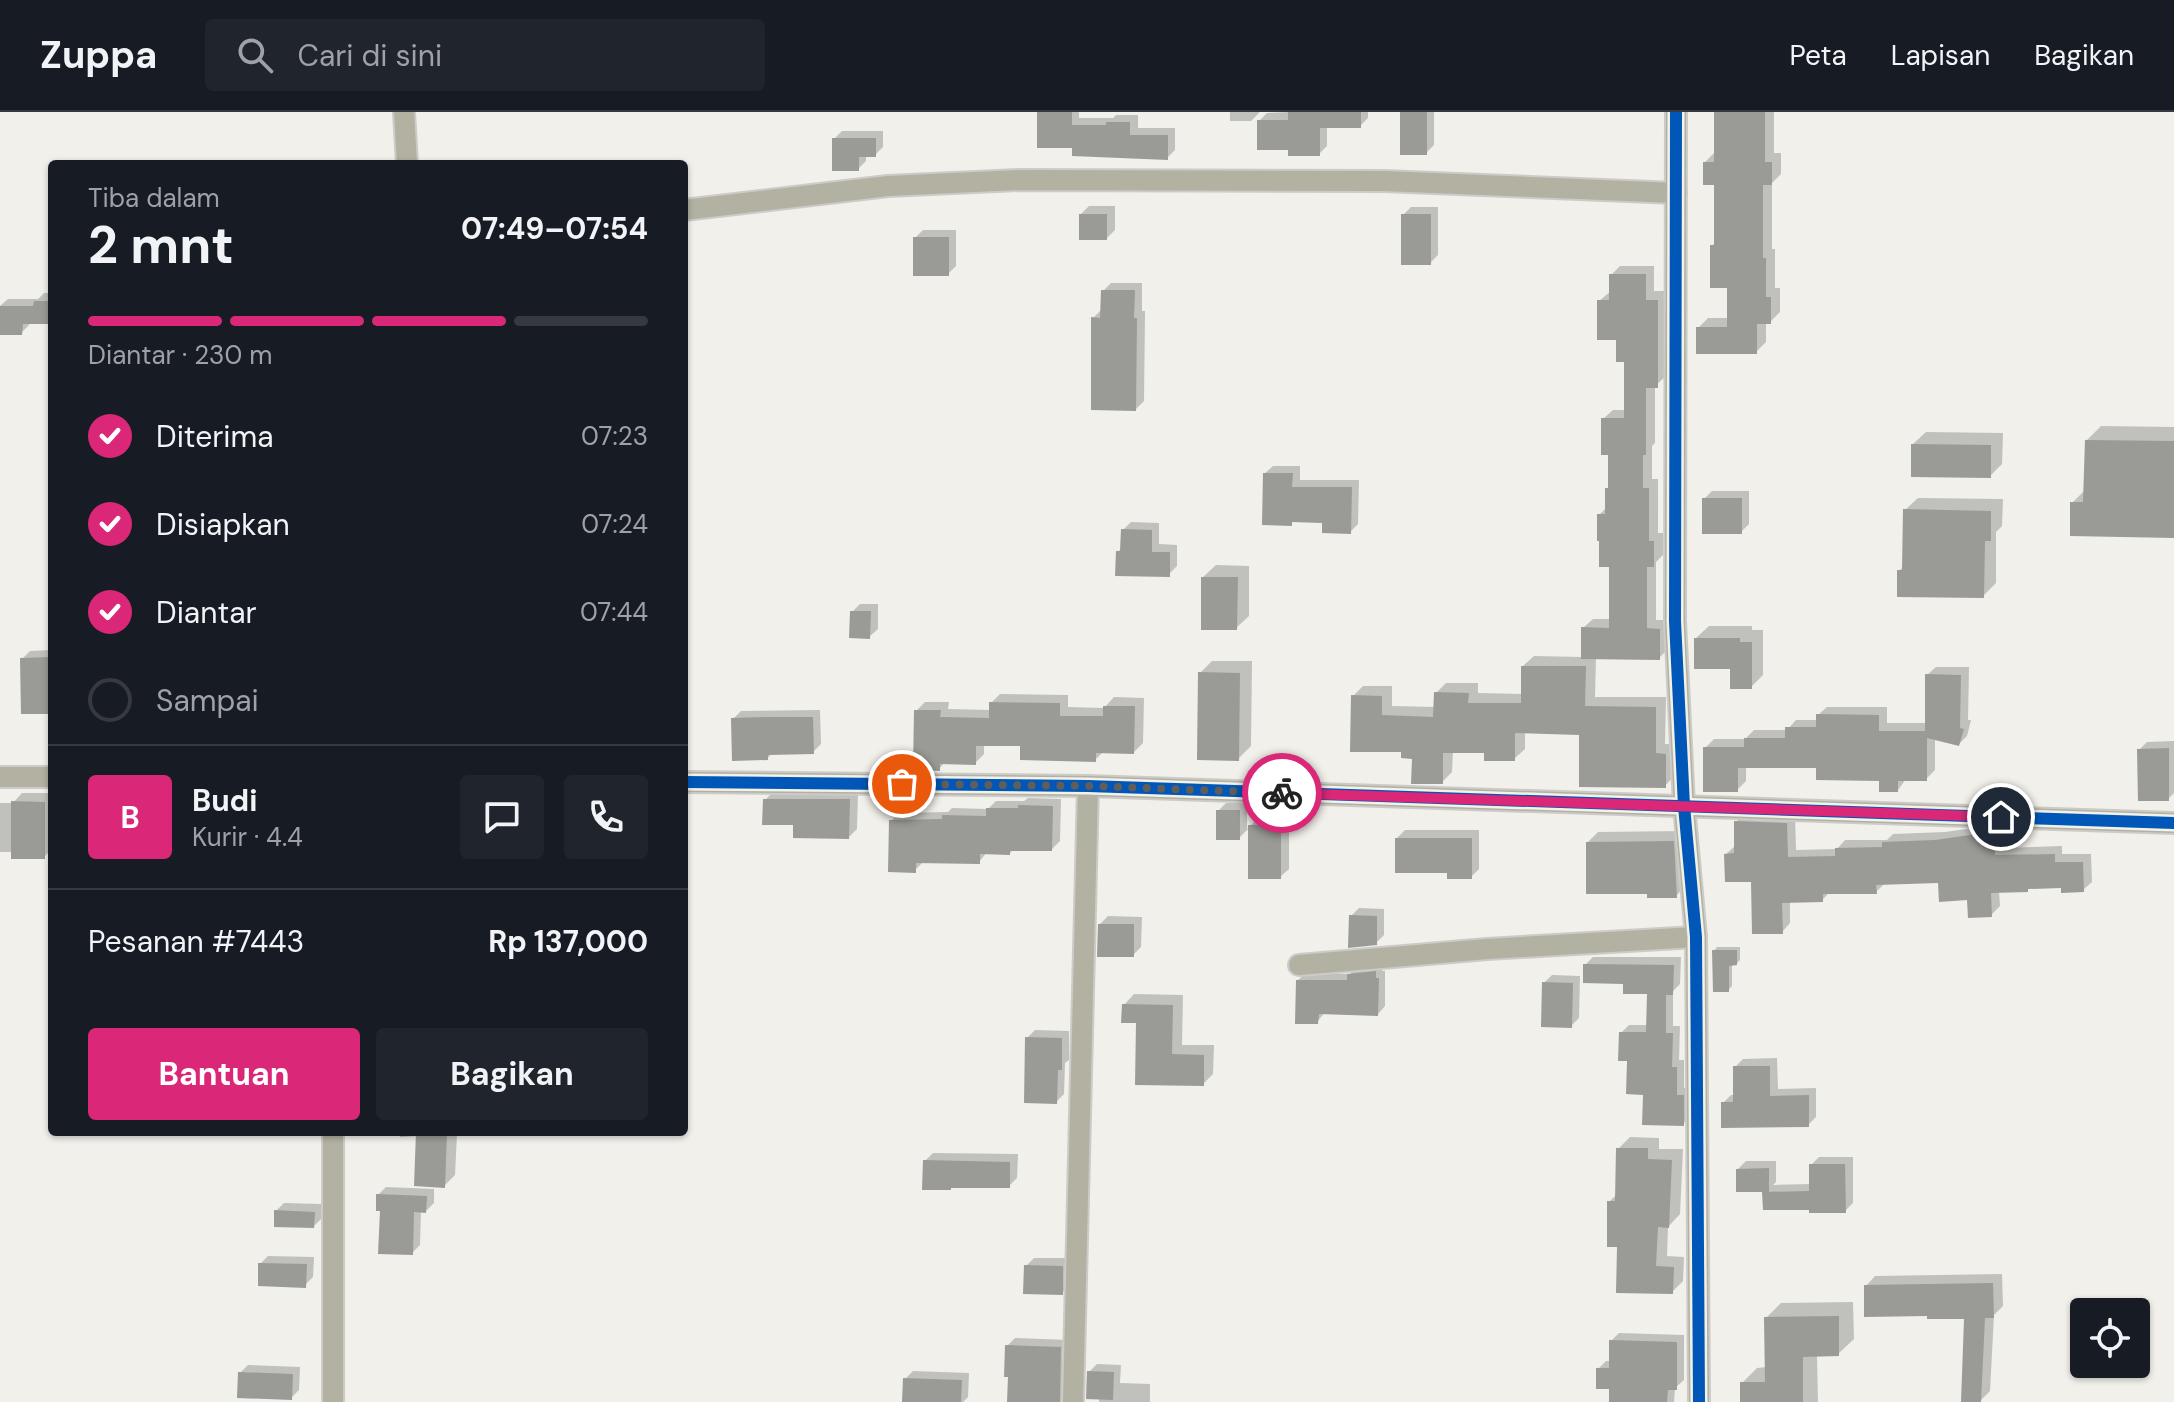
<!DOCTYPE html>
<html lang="id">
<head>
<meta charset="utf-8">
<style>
  :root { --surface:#171b24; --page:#20242c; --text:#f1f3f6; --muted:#9ea1a6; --line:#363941; --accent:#db2777 }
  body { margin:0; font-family:"DM Sans",sans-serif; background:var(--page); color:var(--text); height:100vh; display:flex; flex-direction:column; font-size:30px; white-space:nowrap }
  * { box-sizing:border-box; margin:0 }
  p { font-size:26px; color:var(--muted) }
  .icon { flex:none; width:44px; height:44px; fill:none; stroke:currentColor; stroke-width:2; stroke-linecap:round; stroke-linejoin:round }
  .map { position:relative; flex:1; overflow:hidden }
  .side { position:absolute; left:48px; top:48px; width:640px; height:976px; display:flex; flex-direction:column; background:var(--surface); border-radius:8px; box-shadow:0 2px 6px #0004 }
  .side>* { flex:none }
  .buttons { position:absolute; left:2070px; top:1186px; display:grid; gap:16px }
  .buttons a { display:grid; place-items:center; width:80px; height:80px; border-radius:8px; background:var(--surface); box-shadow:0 2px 6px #0004; font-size:40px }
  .pin { position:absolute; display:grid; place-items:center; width:68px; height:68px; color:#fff; margin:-34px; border:4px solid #fff; border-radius:50%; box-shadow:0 2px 8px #0007 }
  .courier { position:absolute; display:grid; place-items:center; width:80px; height:80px; margin:-40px; border:6px solid #db2777; border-radius:50%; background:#fff; color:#222; box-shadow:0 2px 10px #0007 }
  .overview em { font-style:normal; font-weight:700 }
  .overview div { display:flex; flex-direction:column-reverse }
  .overview { display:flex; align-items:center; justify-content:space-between; height:136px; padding:0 40px }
  h1 { font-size:52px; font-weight:700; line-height:60px }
  .bar { display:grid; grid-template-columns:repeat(4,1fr); gap:12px 8px; align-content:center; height:96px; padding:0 40px }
  .bar i { height:10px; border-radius:6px; background:var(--line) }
  .bar .selected { background:var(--accent) }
  .bar p { grid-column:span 4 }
  .line { display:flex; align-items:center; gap:20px; padding:0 40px; border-top:2px solid var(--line) }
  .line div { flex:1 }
  .round { display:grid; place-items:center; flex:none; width:84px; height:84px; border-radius:8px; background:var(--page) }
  ol { padding:0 40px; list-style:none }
  li { display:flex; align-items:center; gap:24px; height:88px }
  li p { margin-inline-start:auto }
  li .icon { padding:8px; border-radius:50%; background:var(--accent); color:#fff; stroke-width:4 }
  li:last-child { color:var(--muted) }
  li i { width:44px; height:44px; border:4px solid var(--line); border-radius:50% }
  .button { display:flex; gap:16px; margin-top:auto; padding:16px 40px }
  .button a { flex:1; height:92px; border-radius:8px; background:var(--accent); color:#fff; font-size:32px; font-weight:700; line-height:92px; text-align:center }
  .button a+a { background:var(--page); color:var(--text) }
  header { display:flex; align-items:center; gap:48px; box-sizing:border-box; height:112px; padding:0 40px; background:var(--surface); border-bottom:2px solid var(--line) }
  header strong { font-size:38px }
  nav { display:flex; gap:44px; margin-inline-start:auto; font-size:28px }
  .search { width:560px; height:72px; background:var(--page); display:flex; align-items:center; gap:20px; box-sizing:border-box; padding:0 28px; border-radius:8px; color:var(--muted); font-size:30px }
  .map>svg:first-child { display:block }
  .shadow { fill:#0003 }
  .building { fill:#9a9a96 }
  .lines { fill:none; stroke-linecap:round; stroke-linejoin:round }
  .minor-casing { stroke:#cccbc8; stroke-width:24 }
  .minor { stroke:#b2b1a2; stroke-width:20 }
  .cycleway-casing { stroke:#f3f2e9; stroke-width:17 }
  .cycleway { stroke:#0057b8; stroke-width:12 }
  .done { stroke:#5f5e5b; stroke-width:8; stroke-dasharray:0 14.4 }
  .route { stroke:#db2777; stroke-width:10 }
</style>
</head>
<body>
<header>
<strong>Zuppa</strong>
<div class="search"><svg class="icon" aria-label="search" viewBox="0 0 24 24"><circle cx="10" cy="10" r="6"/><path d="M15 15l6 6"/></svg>Cari di sini</div>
<nav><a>Peta</a><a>Lapisan</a><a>Bagikan</a></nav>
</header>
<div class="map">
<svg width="2174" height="1290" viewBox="0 0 2174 1290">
  <rect width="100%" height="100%" fill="#f1f0eb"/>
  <g class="shadow">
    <polygon points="1039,0 1079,0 1079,6 1113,6 1116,3 1138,3 1138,16 1175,16 1175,38 1167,46 1074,34"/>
    <polygon points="1230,0 1259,0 1259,1 1251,9 1230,9"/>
    <polygon points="1290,0 1368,0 1368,6 1360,14 1327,14 1327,34 1319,42 1290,36 1259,9 1267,1"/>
    <polygon points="1402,0 1434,0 1434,33 1426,41"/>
    <polygon points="1716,0 1774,0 1774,41 1781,41 1781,62 1772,71 1772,137 1775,137 1775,176 1780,176 1780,200 1770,210 1766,210 1766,230 1756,240 1698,216 1708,206 1729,206 1729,174 1712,134 1716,130 1716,71 1705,50 1716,39"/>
    <polygon points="842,19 883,19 883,35 875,43 866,43 866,49 858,57 834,27"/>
    <polygon points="1089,94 1115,94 1115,118 1107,126 1081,102"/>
    <polygon points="1411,95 1438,95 1438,143 1430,151 1403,103"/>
    <polygon points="923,118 956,118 956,154 948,162 915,126"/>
    <polygon points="1620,154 1654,154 1654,179 1666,179 1666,264 1655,274 1655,331 1652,334 1652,367 1658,367 1658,421 1663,421 1663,443 1656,450 1656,508 1669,508 1668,537 1659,546 1596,545 1595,585 1666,585 1665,632 1676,632 1675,663 1665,674 1581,621 1525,620 1525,637 1514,647 1486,639 1453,639 1452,660 1442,670 1414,645 1403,638 1353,584 1363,574 1392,574 1392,594 1436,595 1436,581 1446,571 1478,571 1478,581 1523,582 1523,554 1534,544 1583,545 1583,516 1593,507 1611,507 1611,453 1599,403 1607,395 1607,377 1610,373 1610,341 1603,307 1613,298 1626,298 1626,248 1618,226 1599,189 1611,179 1611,163"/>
    <polygon points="1111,171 1142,171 1142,199 1145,199 1144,289 1136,297 1093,206 1102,197 1103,179"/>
    <polygon points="44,181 52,181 52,210 30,210 29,213 21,221 0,221 0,194 8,187 38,187"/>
    <polygon points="2101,314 2174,315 2174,424 2072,391 2086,377 2087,328"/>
    <polygon points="1926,320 2003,321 2002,352 1990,364 1913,332"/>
    <polygon points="1273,354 1300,354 1300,368 1359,368 1358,412 1350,420 1325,409 1294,408 1291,412 1264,362"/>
    <polygon points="1712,379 1749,379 1749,412 1741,420 1704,387"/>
    <polygon points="1918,386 2003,387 2002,414 1996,420 1996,471 1983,484 1899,459 1904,454 1905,398"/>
    <polygon points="1131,410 1159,411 1159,432 1177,433 1177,454 1169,462 1118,440 1122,436 1123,418"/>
    <polygon points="1216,453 1249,454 1249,504 1236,516 1203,465"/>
    <polygon points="860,492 878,492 878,517 869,525 852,500"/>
    <polygon points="1709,514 1752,514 1752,518 1763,518 1763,563 1751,575 1732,555 1696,526"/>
    <polygon points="52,538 52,598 49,600 22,547 30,539"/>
    <polygon points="1212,549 1252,549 1251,634 1238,647 1200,561"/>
    <polygon points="1936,555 1969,555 1968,608 1971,608 1967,624 1959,632 1935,626 1935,658 1926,667 1906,667 1898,678 1881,667 1818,654 1746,654 1746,669 1737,678 1705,636 1714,627 1745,627 1754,618 1787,618 1796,608 1818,608 1818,603 1827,595 1887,595 1887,611 1927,611 1927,563"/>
    <polygon points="1000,582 1068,583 1068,595 1104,596 1114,585 1144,586 1143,631 1134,640 1104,639 1095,648 1022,632 984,632 984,642 975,651 945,650 939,657 916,599 925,590 949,590 948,597 991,598 991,591"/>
    <polygon points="820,598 821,632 813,640 772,641 768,646 733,607 741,599"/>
    <polygon points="2174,629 2174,681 2168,687 2139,638 2147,630"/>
    <polygon points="773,680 858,680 857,717 849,725 795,711 765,688"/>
    <polygon points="22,681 52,681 52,737 44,745 13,740 0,740 0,691 13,691"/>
    <polygon points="1028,686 1061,687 1060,729 1052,737 1014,737 1010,741 987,740 979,750 924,749 915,758 891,709 899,701 948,700 952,696 988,697 996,689 1024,689"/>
    <polygon points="1226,691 1247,691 1247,717 1258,706 1289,706 1289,757 1280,765 1250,715 1239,726 1218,699"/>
    <polygon points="1745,701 1795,703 1796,738 1837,737 1845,728 1887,728 1893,722 1945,720 1980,715 2003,715 2003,736 2062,734 2062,742 2091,742 2092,770 2083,778 2063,774 2031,775 2027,778 1999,779 2000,794 1991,803 1969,786 1940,769 1885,771 1876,780 1830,780 1822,788 1790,789 1790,811 1782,820 1753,768 1726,742 1735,734 1736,710"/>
    <polygon points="1405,718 1479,718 1479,757 1471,765 1449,759 1397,726"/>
    <polygon points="1684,719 1686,773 1676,784 1649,780 1588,730 1598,720"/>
    <polygon points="1359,796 1384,797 1384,823 1376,831 1351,804"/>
    <polygon points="1108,804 1142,805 1141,835 1133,843 1100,812"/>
    <polygon points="1717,835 1740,835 1740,848 1737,851 1732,852 1732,874 1728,878 1714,839"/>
    <polygon points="1593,845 1681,845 1680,872 1673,879 1673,914 1680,914 1679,948 1684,948 1684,976 1691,976 1691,1004 1683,1012 1645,981 1629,947 1621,921 1629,913 1648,913 1649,880 1585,853"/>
    <polygon points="1383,853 1382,859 1385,859 1385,894 1378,902 1325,900 1317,910 1298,868 1306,861 1350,862 1357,855"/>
    <polygon points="1552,863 1580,864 1579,906 1571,914 1544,871"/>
    <polygon points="1134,882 1183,883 1182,933 1214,933 1213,962 1203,972 1138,909 1124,893"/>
    <polygon points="1035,918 1069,919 1069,948 1065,951 1064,982 1056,990 1027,926"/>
    <polygon points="1777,946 1778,977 1816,976 1816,1005 1808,1013 1723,991 1731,983 1735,983 1735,955 1743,947"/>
    <polygon points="400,1020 462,1020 457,1022 455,1063 444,1074 418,1024 400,1025"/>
    <polygon points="1630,1025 1659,1026 1659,1037 1683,1037 1680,1102 1668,1115 1667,1144 1684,1145 1683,1169 1672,1180 1619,1133 1609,1090 1618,1081 1618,1037"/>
    <polygon points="933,1041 1018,1042 1017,1066 1009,1074 925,1049"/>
    <polygon points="1819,1045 1853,1045 1853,1091 1845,1099 1811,1096 1764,1081 1738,1057 1746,1049 1776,1049 1776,1070 1773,1073 1811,1072 1811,1053"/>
    <polygon points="386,1075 434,1077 434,1091 426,1099 421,1099 420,1133 412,1141 382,1097 378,1083"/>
    <polygon points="284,1091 322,1092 322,1106 314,1114 276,1099"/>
    <polygon points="268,1144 314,1145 313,1165 305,1173 260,1152"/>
    <polygon points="1034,1146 1070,1146 1070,1173 1062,1181 1026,1154"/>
    <polygon points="2002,1162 2003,1194 1994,1203 1990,1279 1980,1289 1966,1204 1929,1202 1866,1174 1875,1164"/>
    <polygon points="1853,1190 1854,1227 1838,1242 1817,1243 1818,1290 1742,1290 1742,1271 1757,1256 1767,1255 1766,1206 1781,1191"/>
    <polygon points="1619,1221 1684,1223 1684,1268 1675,1276 1674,1290 1611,1290 1611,1275 1598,1257 1606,1249 1611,1249 1611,1229"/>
    <polygon points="1015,1226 1068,1228 1072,1290 1009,1290 1007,1234"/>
    <polygon points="1097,1252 1121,1253 1120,1271 1150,1272 1150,1290 1099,1290 1099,1285 1089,1260"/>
    <polygon points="248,1253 300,1255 299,1278 291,1286 240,1261"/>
    <polygon points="913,1259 969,1261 968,1285 963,1290 904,1290 905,1267"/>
  </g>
  <g class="building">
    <polygon points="1037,0 1072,0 1072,13 1106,13 1106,10 1130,10 1130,23 1168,23 1168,48 1072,44 1072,36 1037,36"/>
    <polygon points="1288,0 1361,0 1361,16 1320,16 1320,44 1288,44 1288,38 1257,38 1257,8 1288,8"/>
    <rect x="1400" y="0" width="27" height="43"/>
    <polygon points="1714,0 1765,0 1765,50 1772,50 1772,73 1763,73 1763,146 1766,146 1766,185 1771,185 1771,212 1757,212 1757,242 1696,242 1696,215 1727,215 1727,176 1710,176 1710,133 1714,133 1714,73 1703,73 1703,50 1714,50"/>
    <polygon points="832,26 876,26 876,45 859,45 859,59 832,59"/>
    <rect x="1079" y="102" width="28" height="26"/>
    <rect x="1401" y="102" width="30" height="51"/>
    <rect x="913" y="125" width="36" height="39"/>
    <polygon points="1609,162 1646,162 1646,188 1658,188 1658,276 1646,276 1646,343 1643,343 1643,376 1649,376 1649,429 1654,429 1654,455 1647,455 1647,516 1660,517 1660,548 1581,547 1581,515 1609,516 1609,455 1599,455 1599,429 1597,429 1597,402 1605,402 1605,376 1608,376 1608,343 1601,343 1601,306 1624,306 1624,250 1616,250 1616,228 1597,228 1597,188 1609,188"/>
    <polygon points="1101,178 1135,178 1134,206 1137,206 1136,299 1091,298 1091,205 1100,206"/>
    <polygon points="34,189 52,189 52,212 23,212 22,223 0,223 0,194 33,194"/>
    <polygon points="2085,328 2174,329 2174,426 2070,424 2070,390 2083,390"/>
    <polygon points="1911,332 1991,333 1991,366 1911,365"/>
    <polygon points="1263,361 1293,361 1292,375 1352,375 1351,422 1322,421 1322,411 1292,410 1292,414 1262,413"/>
    <rect x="1702" y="386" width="40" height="36"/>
    <polygon points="1903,397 1991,399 1991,429 1985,429 1984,486 1897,485 1897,458 1902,458"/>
    <polygon points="1121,417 1152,418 1152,440 1170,440 1170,465 1115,464 1116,439 1120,439"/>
    <polygon points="1201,465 1238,465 1237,518 1201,518"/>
    <polygon points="850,499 871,499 870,527 849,526"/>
    <polygon points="1694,526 1740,526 1740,530 1752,530 1752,577 1730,577 1730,557 1694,557"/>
    <polygon points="50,545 50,602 21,602 20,546"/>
    <polygon points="1521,554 1586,554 1585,594 1656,595 1656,641 1666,642 1666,676 1579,675 1579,623 1515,621 1515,649 1484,649 1484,641 1443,641 1443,672 1411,672 1412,647 1401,646 1401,640 1350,640 1351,583 1382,584 1382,603 1433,605 1434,580 1469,581 1468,591 1521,591"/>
    <polygon points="1198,560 1240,561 1239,649 1197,648"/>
    <polygon points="1925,562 1961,563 1960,616 1964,617 1959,634 1927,626 1927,669 1898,669 1898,680 1879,680 1879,669 1816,668 1816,656 1738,656 1738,680 1703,680 1703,635 1744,635 1744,626 1785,626 1785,615 1816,615 1816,602 1879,603 1879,619 1925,619"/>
    <polygon points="989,590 1060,591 1060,604 1103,604 1103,594 1135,594 1134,642 1096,641 1096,650 1020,648 1020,634 976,634 976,653 940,652 940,659 913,658 914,598 941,598 940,605 989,606"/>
    <polygon points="767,605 813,605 814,642 768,643 768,648 732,649 731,606"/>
    <polygon points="2169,636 2169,689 2138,689 2137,637"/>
    <polygon points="763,687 850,687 849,727 793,726 793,713 762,713"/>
    <polygon points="11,689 45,690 45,747 11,747"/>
    <polygon points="1018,693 1053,694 1052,739 1010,739 1010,743 980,742 980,752 916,751 916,761 888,760 889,708 942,707 942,703 986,704 986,696 1018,696"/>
    <rect x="1216" y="698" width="24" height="30"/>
    <polygon points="1734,709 1787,711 1788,745 1835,744 1835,736 1882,735 1882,730 1935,728 1970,723 1995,722 1995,743 2055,742 2055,750 2083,750 2084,780 2061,781 2061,776 2028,777 2028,780 1991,781 1992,805 1968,806 1967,788 1939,790 1938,771 1876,773 1877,782 1823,782 1823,790 1782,791 1783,822 1752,822 1751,770 1725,770 1724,742 1734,741"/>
    <rect x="1248" y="713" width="33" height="54"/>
    <polygon points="1395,726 1472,726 1472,767 1447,767 1447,761 1395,761"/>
    <polygon points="1674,729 1677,786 1647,786 1647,782 1586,782 1586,730"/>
    <polygon points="1349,803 1377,804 1377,833 1348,836"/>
    <polygon points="1098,812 1134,812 1134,845 1097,845"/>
    <polygon points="1712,838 1737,838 1737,853 1729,854 1729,880 1713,880"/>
    <polygon points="1583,852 1674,853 1673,883 1666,883 1666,921 1673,921 1672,955 1677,955 1677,983 1684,983 1684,1014 1642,1013 1643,983 1626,982 1627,949 1618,949 1619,920 1646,920 1647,882 1623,882 1623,872 1583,871"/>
    <polygon points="1376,859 1376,866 1379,866 1378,904 1319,902 1318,912 1295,912 1296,868 1347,868 1347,862"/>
    <polygon points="1542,870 1573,871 1572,916 1541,915"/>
    <polygon points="1122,892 1173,893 1172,942 1204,943 1204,974 1135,973 1136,911 1121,911"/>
    <polygon points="1025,925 1062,926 1062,958 1058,958 1057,992 1024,991"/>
    <polygon points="1733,954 1770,954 1770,984 1809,983 1809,1015 1721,1016 1721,990 1733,990"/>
    <polygon points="416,1020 447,1020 445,1076 414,1074"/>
    <polygon points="1616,1036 1648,1036 1648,1047 1672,1048 1669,1116 1658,1115 1656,1154 1674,1155 1673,1182 1616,1181 1617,1135 1607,1135 1607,1089 1615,1089"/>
    <polygon points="923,1048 1010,1050 1010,1076 951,1076 951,1078 922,1078"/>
    <polygon points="1809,1052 1845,1052 1846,1101 1809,1101 1809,1098 1763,1098 1762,1080 1809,1079"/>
    <polygon points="1769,1056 1769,1080 1736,1080 1736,1057"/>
    <polygon points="376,1082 427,1084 426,1101 414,1100 413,1143 378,1142 380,1099 376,1099"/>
    <polygon points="274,1098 315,1100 314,1116 274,1115"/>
    <polygon points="258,1151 307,1152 306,1176 258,1174"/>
    <polygon points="1024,1153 1063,1154 1063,1183 1023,1182"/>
    <polygon points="1993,1171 1994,1206 1985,1206 1981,1290 1961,1290 1964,1207 1927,1207 1927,1204 1864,1205 1864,1173"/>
    <polygon points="1839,1204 1839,1244 1803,1245 1803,1290 1740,1290 1740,1270 1765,1270 1764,1205"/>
    <polygon points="1609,1228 1677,1230 1677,1278 1668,1278 1667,1290 1609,1290 1609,1277 1596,1277 1596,1256 1609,1256"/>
    <polygon points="1005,1233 1061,1235 1060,1290 1007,1290 1008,1265 1004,1265"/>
    <polygon points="1087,1259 1114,1260 1113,1288 1086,1287"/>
    <polygon points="238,1260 293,1262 292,1288 237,1286"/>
    <polygon points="903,1266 962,1268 961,1290 902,1290"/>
  </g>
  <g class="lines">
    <g class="minor-casing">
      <g id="minor">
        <polyline points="404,0 407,52"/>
        <polyline points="1676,0 1675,509 1684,694 1696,825 1699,1290"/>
        <polyline points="684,98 888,74 1019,68 1384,69 1676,81"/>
        <polyline points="0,665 52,665"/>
        <polyline points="684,670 1088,674 2174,711"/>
        <polyline points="1299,853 1487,837 1696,825"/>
        <polyline points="333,1290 333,1020"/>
        <polyline points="1073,1290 1088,674"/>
      </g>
    </g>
    <use href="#minor" class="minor"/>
    <g class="cycleway-casing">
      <g id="cycleway">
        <polyline points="1676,0 1675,509 1684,694 1696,825 1699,1290"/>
        <polyline points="684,670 1088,674 2174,711"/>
      </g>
    </g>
    <use href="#cycleway" class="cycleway"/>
  </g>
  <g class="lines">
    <polyline class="done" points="902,672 1088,674 1282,681"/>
    <polyline class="route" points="1282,681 2001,705"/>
  </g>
</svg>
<div class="buttons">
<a><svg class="icon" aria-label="locate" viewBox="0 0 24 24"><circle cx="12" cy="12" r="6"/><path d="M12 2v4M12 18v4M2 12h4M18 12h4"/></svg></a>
</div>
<div class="pin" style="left:902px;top:672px;background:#ea580c"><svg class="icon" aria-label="bag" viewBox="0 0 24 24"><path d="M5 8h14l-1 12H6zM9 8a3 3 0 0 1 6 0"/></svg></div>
<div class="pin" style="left:2001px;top:705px;background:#1f2937"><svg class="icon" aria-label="home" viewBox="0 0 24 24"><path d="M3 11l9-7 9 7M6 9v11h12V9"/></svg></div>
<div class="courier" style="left:1282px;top:681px"><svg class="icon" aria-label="bike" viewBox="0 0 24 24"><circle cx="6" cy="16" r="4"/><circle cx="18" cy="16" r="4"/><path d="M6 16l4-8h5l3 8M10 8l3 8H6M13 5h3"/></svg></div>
<section class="side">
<div class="overview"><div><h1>2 mnt</h1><p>Tiba dalam</p></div><em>07:49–07:54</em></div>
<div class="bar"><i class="selected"></i><i class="selected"></i><i class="selected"></i><i></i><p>Diantar · 230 m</p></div>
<ol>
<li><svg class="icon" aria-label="check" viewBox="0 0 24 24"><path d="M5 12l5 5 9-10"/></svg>Diterima<p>07:23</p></li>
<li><svg class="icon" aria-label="check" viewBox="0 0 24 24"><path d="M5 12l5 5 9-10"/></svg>Disiapkan<p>07:24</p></li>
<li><svg class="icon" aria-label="check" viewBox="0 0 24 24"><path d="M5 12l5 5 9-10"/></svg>Diantar<p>07:44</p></li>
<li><i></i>Sampai</li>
</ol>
<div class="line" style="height:144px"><b class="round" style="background:var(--accent);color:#fff">B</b><div><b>Budi</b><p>Kurir · 4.4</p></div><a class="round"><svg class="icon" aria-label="chat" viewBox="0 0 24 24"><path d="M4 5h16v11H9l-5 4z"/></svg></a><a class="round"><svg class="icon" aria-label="phone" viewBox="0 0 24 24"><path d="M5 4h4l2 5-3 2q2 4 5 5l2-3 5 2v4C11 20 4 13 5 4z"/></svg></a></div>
<div class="line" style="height:104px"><div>Pesanan #7443</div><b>Rp 137,000</b></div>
<div class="button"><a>Bantuan</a><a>Bagikan</a></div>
</section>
</div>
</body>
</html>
